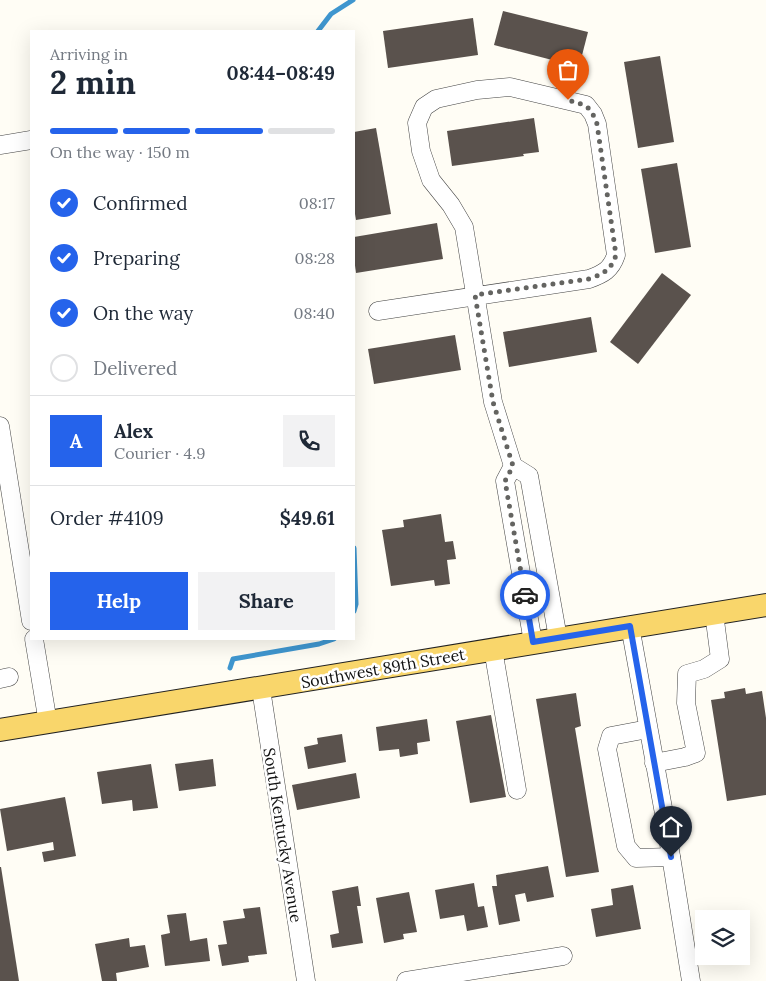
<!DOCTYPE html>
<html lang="en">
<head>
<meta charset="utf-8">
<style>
  :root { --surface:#fff; --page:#f2f2f3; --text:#1f2937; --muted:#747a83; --line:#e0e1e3; --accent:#2563eb }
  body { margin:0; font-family:Lora,serif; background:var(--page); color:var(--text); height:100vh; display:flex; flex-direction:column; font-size:19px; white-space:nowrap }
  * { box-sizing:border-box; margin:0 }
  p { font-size:16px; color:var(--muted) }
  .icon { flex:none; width:28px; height:28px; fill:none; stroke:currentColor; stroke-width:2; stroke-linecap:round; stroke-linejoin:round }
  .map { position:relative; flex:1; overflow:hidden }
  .sheet { position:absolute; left:30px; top:30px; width:325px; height:610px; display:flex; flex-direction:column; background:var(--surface); border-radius:0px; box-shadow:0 5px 20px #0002 }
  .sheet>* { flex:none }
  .controls { position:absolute; left:695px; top:910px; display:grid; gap:10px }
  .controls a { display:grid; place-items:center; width:55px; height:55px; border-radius:0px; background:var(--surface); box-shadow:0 5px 20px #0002; font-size:25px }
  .pin { position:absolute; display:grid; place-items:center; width:42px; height:42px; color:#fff; margin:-51px -21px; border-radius:50% 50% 50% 0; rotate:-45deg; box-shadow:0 0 5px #0007 }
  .pin .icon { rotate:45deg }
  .courier { position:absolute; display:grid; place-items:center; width:50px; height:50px; margin:-25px; border:4px solid #2563eb; border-radius:50%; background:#fff; color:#222; box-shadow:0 1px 6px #0007 }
  .summary em { font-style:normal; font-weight:800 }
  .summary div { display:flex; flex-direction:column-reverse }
  .summary { display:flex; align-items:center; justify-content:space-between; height:85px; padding:0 20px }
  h1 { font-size:32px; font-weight:800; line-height:38px }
  .bar { display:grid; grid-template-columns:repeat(4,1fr); gap:8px 5px; align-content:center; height:60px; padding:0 20px }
  .bar i { height:6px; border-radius:4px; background:var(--line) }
  .bar .active { background:var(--accent) }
  .bar p { grid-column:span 4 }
  .line { display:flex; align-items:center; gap:12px; padding:0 20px; border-top:1px solid var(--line) }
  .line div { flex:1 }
  .round { display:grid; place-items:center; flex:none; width:52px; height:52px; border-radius:0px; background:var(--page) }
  ol { padding:0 20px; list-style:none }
  li { display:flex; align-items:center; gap:15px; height:55px }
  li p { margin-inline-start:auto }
  li .icon { padding:5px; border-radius:50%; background:var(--accent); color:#fff; stroke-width:4 }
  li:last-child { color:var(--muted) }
  li i { width:28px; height:28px; border:2px solid var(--line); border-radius:50% }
  .button { display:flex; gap:10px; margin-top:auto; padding:10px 20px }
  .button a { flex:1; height:58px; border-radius:0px; background:var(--accent); color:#fff; font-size:20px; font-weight:800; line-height:58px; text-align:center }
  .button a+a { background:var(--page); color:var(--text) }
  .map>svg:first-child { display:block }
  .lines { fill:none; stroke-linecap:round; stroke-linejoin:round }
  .stream { stroke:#3f96cf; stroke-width:5 }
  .building { fill:#5a524d }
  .minor-casing { stroke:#444; stroke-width:19 }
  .major-casing { stroke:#222; stroke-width:24 }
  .minor { stroke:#fff; stroke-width:18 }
  .major { stroke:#f9d66b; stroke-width:22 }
  .done { stroke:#646461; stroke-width:5; stroke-dasharray:0 9 }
  .route { stroke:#2563eb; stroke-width:6 }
  .labels { text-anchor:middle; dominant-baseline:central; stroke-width:5; stroke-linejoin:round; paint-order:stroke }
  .street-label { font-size:16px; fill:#111; stroke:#fff }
</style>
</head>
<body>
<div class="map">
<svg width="766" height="981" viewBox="0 0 766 981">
  <rect width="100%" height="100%" fill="#fffdf5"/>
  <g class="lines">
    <g class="stream">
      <polyline points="318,31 331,14 353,0"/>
      <polyline points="354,548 356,604 354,611"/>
      <polyline points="230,668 233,659 319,644 334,639"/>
    </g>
  </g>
  <g class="building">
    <polygon points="503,11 588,32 579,67 494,45"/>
    <polygon points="473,18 478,55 388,68 383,31"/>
    <polygon points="660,56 674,142 638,148 624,62"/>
    <polygon points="534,118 539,152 523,154 524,156 452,166 447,131"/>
    <polygon points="376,128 391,214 356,220 354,208 354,132"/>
    <polygon points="677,163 691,247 655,253 641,169"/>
    <polygon points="437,223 443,259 356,273 354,258 354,237"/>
    <polygon points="662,273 691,295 638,364 610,342"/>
    <polygon points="591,317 597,352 509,367 503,332"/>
    <polygon points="455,335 461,370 374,384 368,349"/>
    <polygon points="441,514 445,542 453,541 456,559 447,560 450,584 435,586 434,580 391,586 382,530 404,527 403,520"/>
    <polygon points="745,688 746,694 762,691 766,718 766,795 727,801 711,700 725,698 724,692"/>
    <polygon points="576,693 581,726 575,728 599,872 566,877 536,699"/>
    <polygon points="491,715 506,797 470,803 456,721"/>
    <polygon points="427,719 430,741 417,743 418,754 400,757 399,749 379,751 376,727"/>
    <polygon points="342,734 346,762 308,769 304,747 318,744 317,738"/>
    <polygon points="213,759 216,786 179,791 175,764"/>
    <polygon points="151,764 158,808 133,811 132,800 102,804 97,772"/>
    <polygon points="356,773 360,798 297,810 292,785"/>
    <polygon points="65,797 76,856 44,862 42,852 54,850 53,842 7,851 0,809"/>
    <polygon points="548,866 554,897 527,902 525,893 515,895 520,921 499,925 492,886 497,886 496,875"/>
    <polygon points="0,867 1,867 19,981 0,981"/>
    <polygon points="474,883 478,907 484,906 488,927 467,931 464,915 440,919 435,890"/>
    <polygon points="633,885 641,929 596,937 591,909 613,905 611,889"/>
    <polygon points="358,886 361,906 357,906 363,943 332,948 330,935 339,933 332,891"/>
    <polygon points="409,892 417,932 403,934 404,939 384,943 376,898"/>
    <polygon points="260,907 267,954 248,956 249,962 222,966 218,945 227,944 223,921 245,918 243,909"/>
    <polygon points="186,913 190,941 207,938 210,961 165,966 161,935 170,933 167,915"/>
    <polygon points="129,938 130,947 145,945 149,967 116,973 117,981 102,981 95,944"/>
  </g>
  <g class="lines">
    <g class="minor-casing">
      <g id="minor">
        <polyline points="0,145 31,140"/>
        <path d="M378 311 589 279C603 274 611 270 616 255L597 124 593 114 586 105 510 87 477 90 436 99 424 107 417 123 421 151 431 180 451 205 464 227 493 402 513 466"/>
        <polyline points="0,426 31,621"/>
        <polyline points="630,626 665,819 691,981"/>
        <polyline points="34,639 48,723"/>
        <polyline points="533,642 505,481 513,466 529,476 558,638"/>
        <polyline points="493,649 517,790"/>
        <polyline points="0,679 9,677"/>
        <polyline points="261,689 306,981"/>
        <polyline points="648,729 611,736 607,749 626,846 636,858 671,857"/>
        <polyline points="654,763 685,757 696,753 686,703 687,674 704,669 720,659 714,613"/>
        <polyline points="406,981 563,956"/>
      </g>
    </g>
    <g class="major-casing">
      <path id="major" d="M0 730C256 690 510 645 766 605"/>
    </g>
    <use href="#minor" class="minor"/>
    <use href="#major" class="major"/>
  </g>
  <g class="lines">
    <path class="done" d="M525 595 505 481 513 466 493 402 475 295 589 279C603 274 611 270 616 255L597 124C590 105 587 106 568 100"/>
    <polyline class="route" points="525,595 533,642 630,626 671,857"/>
  </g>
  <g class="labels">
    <g class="street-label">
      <text transform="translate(383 668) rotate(-10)">Southwest 89th Street</text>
      <text transform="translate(283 835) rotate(81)">South Kentucky Avenue</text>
    </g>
  </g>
</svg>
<div class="controls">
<a><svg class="icon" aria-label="layers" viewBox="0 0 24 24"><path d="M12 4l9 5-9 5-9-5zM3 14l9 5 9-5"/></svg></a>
</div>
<div class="pin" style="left:568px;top:100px;background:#ea580c"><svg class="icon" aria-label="bag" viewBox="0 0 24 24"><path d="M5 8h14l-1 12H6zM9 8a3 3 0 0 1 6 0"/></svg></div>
<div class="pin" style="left:671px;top:857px;background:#1f2937"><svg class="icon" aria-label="home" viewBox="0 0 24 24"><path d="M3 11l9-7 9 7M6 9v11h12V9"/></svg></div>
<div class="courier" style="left:525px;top:595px"><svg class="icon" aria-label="car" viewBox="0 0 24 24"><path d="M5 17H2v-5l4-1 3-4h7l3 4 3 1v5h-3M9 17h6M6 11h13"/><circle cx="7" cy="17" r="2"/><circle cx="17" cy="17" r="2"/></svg></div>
<section class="sheet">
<div class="summary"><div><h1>2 min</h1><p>Arriving in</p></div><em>08:44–08:49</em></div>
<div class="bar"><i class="active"></i><i class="active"></i><i class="active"></i><i></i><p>On the way · 150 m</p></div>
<ol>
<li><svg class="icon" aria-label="check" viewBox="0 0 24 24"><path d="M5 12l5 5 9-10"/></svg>Confirmed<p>08:17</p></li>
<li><svg class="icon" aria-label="check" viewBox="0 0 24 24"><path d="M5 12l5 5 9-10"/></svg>Preparing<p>08:28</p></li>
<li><svg class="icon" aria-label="check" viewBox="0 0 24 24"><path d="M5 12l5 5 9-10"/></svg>On the way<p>08:40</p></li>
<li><i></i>Delivered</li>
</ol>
<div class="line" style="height:90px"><b class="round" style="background:var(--accent);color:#fff">A</b><div><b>Alex</b><p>Courier · 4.9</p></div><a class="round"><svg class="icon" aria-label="phone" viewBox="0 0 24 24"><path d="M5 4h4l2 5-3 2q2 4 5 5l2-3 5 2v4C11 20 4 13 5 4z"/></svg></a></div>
<div class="line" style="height:65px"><div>Order #4109</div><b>$49.61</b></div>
<div class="button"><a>Help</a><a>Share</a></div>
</section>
</div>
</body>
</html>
